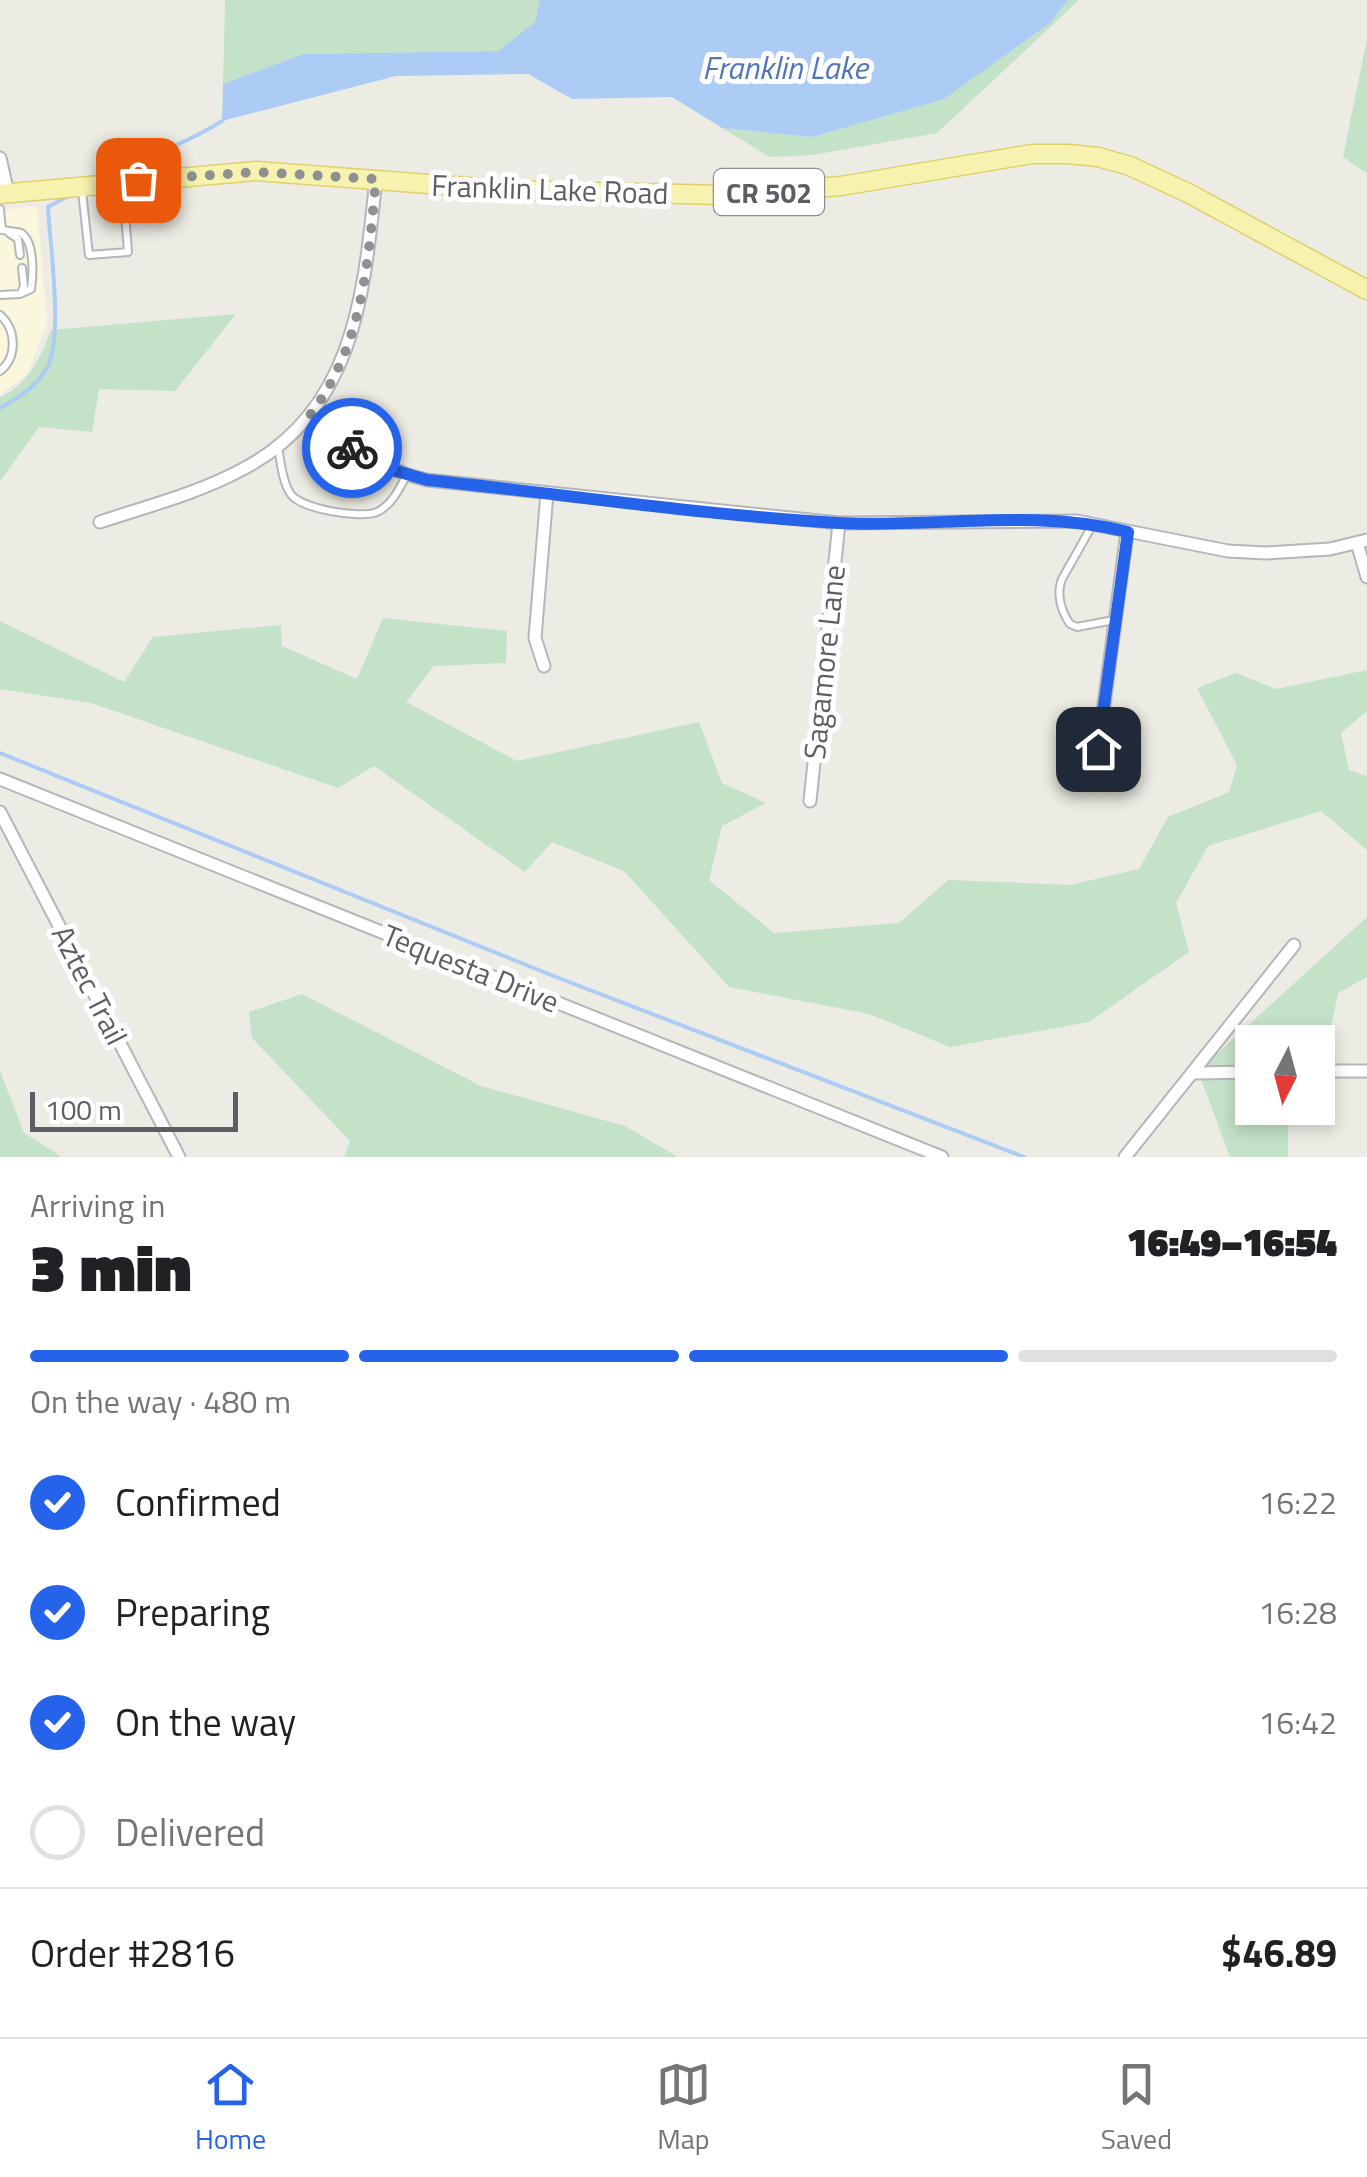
<!DOCTYPE html>
<html lang="en">
<head>
<meta charset="utf-8">
<style>
  :root { --surface:#fff; --page:#f6f6f6; --text:#202124; --muted:#757577; --line:#e0e0e0; --accent:#2563eb }
  body { margin:0; font-family:"Titillium Web",sans-serif; background:var(--page); color:var(--text); height:100vh; display:flex; flex-direction:column; font-size:38px; white-space:nowrap }
  * { box-sizing:border-box; margin:0 }
  p { font-size:32px; color:var(--muted) }
  .icon { flex:none; width:55px; height:55px; fill:none; stroke:currentColor; stroke-width:2; stroke-linecap:round; stroke-linejoin:round }
  .map { position:relative; height:1157px; overflow:hidden }
  .details { display:flex; flex-direction:column; background:var(--surface); flex:1 }
  .details>* { flex:none }
  .needle { width:65px; rotate:186deg }
  .fabs { position:absolute; left:1235px; top:1025px; display:grid; gap:20px }
  .fabs a { display:grid; place-items:center; width:100px; height:100px; border-radius:0px; background:var(--surface); box-shadow:0 5px 15px #0003; font-size:50px }
  .scale { position:absolute; left:30px; bottom:25px; width:208px; box-sizing:border-box; padding-left:10px; border:5px solid #5c5e63; border-top:0; font-size:28px; line-height:35px; white-space:nowrap; color:#5c5e63; -webkit-text-stroke:8px #fff; paint-order:stroke }
  .pin { position:absolute; display:grid; place-items:center; width:85px; height:85px; color:#fff; margin:-42px; border-radius:20px; box-shadow:0 5px 15px #0006 }
  .courier { position:absolute; display:grid; place-items:center; width:100px; height:100px; margin:-50px; border:8px solid #2563eb; border-radius:50%; background:#fff; color:#222; box-shadow:0 2px 12px #0007 }
  .overview em { font-style:normal; font-weight:800 }
  .overview div { display:flex; flex-direction:column-reverse }
  .overview { display:flex; align-items:center; justify-content:space-between; height:170px; padding:0 30px }
  h1 { font-size:65px; font-weight:800; line-height:75px }
  .bar { display:grid; grid-template-columns:repeat(4,1fr); gap:15px 10px; align-content:center; height:120px; padding:0 30px }
  .bar i { height:12px; border-radius:8px; background:var(--line) }
  .bar .active { background:var(--accent) }
  .bar p { grid-column:span 4 }
  .line { display:flex; align-items:center; gap:25px; padding:0 30px; border-top:2px solid var(--line) }
  .line div { flex:1 }
  ol { padding:0 30px; list-style:none }
  li { display:flex; align-items:center; gap:30px; height:110px }
  li p { margin-inline-start:auto }
  li .icon { padding:10px; border-radius:50%; background:var(--accent); color:#fff; stroke-width:4 }
  li:last-child { color:var(--muted) }
  li i { width:55px; height:55px; border:5px solid var(--line); border-radius:50% }
  .tab-bar { display:flex; justify-content:space-around; align-items:center; height:140px; border-top:2px solid var(--line); background:var(--surface); font-size:28px; color:var(--muted) }
  .tab-bar a { display:grid; justify-items:center; gap:5px }
  .tab-bar .active { color:var(--accent) }
  .map>svg:first-child { display:block }
  .commercial { fill:#faf7dc }
  .green { fill:#c3e2c7 }
  .water { fill:#acccf5 }
  .lines { fill:none; stroke-linecap:round; stroke-linejoin:round }
  .stream { stroke:#acccf5; stroke-width:4 }
  .lane-casing { stroke:#b4b6ba; stroke-width:10 }
  .street-casing { stroke:#b4b6ba; stroke-width:15 }
  .primary-casing { stroke:#e1cf69; stroke-width:21 }
  .lane { stroke:#fff; stroke-width:6 }
  .street { stroke:#fff; stroke-width:11 }
  .primary { stroke:#f6f3b0; stroke-width:18 }
  .done { stroke:#8f9090; stroke-width:10; stroke-dasharray:0 18 }
  .route { stroke:#2563eb; stroke-width:12 }
  .labels { text-anchor:middle; dominant-baseline:central; stroke-width:10; stroke-linejoin:round; paint-order:stroke }
  .shield { fill:#fff; stroke:#8d8e92; stroke-width:2.5 }
  .shield-label { font-size:28px; font-weight:bold; fill:#5c5e63 }
  .street-label { font-size:30px; fill:#5c5e63; stroke:#fff }
  .water-label { font-size:32px; font-style:italic; fill:#5276b6; stroke:#fff }
</style>
</head>
<body>
<div class="map">
<svg width="1367" height="1157" viewBox="0 0 1367 1157">
  <rect width="100%" height="100%" fill="#edece4"/>
  <polygon class="commercial" points="37,206 47,323 27,374 0,395 0,210"/>
  <g class="green">
    <polygon points="225,0 540,0 535,22 498,51 303,54 223,84"/>
    <polygon points="1068,0 1079,0 937,133 813,155 770,157 722,128 812,137 1050,23"/>
    <polygon points="1367,39 1367,173 1343,157"/>
    <path d="M236 314 175 391 99 389 92 432 39 427 0 481V397C28 385 41 357 51 330Z"/>
    <polygon points="383,618 507,631 506,663 434,666 406,702 517,761 699,722 722,783 766,803 722,826 709,880 774,933 899,923 948,880 1070,885 1139,869 1168,817 1229,792 1237,765 1197,688 1236,673 1276,689 1367,670 1367,711 1341,733 1349,770 1367,776 1367,850 1321,811 1208,846 1176,903 1189,952 1089,1022 950,1047 869,1014 729,987 624,871 552,842 525,872 374,766 338,788 91,703 0,689 0,621 124,682 153,637 281,625 282,646 357,679"/>
    <polygon points="1367,917 1367,977 1338,993 1323,1067 1318,1075 1318,1042 1252,1042 1252,1108 1298,1108 1288,1122 1288,1157 1230,1157 1198,1071"/>
    <polygon points="302,994 481,1086 625,1126 678,1157 344,1157 350,1141 252,1038 249,1012"/>
    <polygon points="0,1071 24,1133 62,1157 0,1157"/>
  </g>
  <polygon class="water" points="540,0 1068,0 1050,23 944,99 812,137 722,128 672,97 572,99 528,74 396,76 222,121 223,84 303,54 498,51 535,22"/>
  <g class="lines">
    <g class="stream">
      <path d="M105 177C144 157 186 144 222 121"/>
      <path d="M0 408C17 399 39 384 48 366 63 335 50 244 48 207L70 195"/>
      <polyline points="0,753 556,977 1024,1157"/>
    </g>
    <g class="lane-casing">
      <g id="lane">
        <polyline points="82,191 89,255 128,252 123,188"/>
        <polyline points="0,209 2,230"/>
        <polyline points="9,233 18,239 20,255"/>
        <polyline points="21,293 24,286 22,268"/>
        <path d="M0 295 20 294 31 289C33 275 35 242 21 233 19 232 6 231 4 230"/>
        <path d="M0 315C17 330 17 358 0 371"/>
        <path d="M278 448C281 462 282 481 290 493 299 509 361 519 377 512 391 506 400 488 406 476"/>
        <path d="M1093 524 1062 579C1056 594 1061 611 1070 624L1077 627 1114 620"/>
      </g>
    </g>
    <g class="street-casing">
      <g id="street">
        <polyline points="0,158 8,193"/>
        <path d="M310 415C347 445 379 469 427 480L839 523 1077 521 1228 551 1266 553 1330 549 1367 540"/>
        <path d="M100 522C148 506 199 493 243 469 356 410 364 291 376 179"/>
        <polyline points="1357,543 1367,577"/>
        <polyline points="544,666 535,638 547,493"/>
        <polyline points="1098,749 1127,532"/>
        <polyline points="0,779 942,1157"/>
        <polyline points="810,801 839,523"/>
        <polyline points="0,812 179,1157"/>
        <polyline points="1318,1071 1367,1071"/>
        <polyline points="1195,1073 1252,1072"/>
        <polyline points="1125,1157 1294,945"/>
      </g>
    </g>
    <g class="primary-casing">
      <polyline id="primary" points="0,194 256,171 509,190 723,195 841,186 1032,154 1068,154 1098,157 1130,166 1190,194 1367,290"/>
    </g>
    <use href="#lane" class="lane"/>
    <use href="#street" class="street"/>
    <use href="#primary" class="primary"/>
  </g>
  <g class="lines">
    <path class="done" d="M138 180 256 172 376 179C368 263 363 346 310 415L352 448"/>
    <path class="route" d="M352 448 380 466 427 480C563 494 701 515 838 523 934 528 1034 508 1128 532L1098 749"/>
  </g>
  <g class="labels">
    <rect class="shield" x="714" y="169" width="110" height="46" rx="8"/>
    <g class="shield-label">
      <text x="769" y="192">CR 502</text>
    </g>
    <g class="street-label">
      <text transform="translate(550 189) rotate(2)">Franklin Lake Road</text>
      <text transform="translate(824 662) rotate(-84)">Sagamore Lane</text>
      <text transform="translate(471 968) rotate(22)">Tequesta Drive</text>
      <text transform="translate(90 985) rotate(63)">Aztec Trail</text>
    </g>
    <g class="water-label">
      <text x="785" y="67">Franklin Lake</text>
    </g>
  </g>
</svg>
<div class="fabs">
<a><svg class="needle" viewBox="-14 -14 28 28"><path d="M0-13l5 13h-10z" fill="#e53935"/><path d="M0 13l5-13h-10z" fill="#757577"/></svg></a>
</div>
<div class="scale">100 m</div>
<div class="pin" style="left:138px;top:180px;background:#ea580c"><svg class="icon" aria-label="bag" viewBox="0 0 24 24"><path d="M5 8h14l-1 12H6zM9 8a3 3 0 0 1 6 0"/></svg></div>
<div class="pin" style="left:1098px;top:749px;background:#1f2937"><svg class="icon" aria-label="home" viewBox="0 0 24 24"><path d="M3 11l9-7 9 7M6 9v11h12V9"/></svg></div>
<div class="courier" style="left:352px;top:448px"><svg class="icon" aria-label="bike" viewBox="0 0 24 24"><circle cx="6" cy="16" r="4"/><circle cx="18" cy="16" r="4"/><path d="M6 16l4-8h5l3 8M10 8l3 8H6M13 5h3"/></svg></div>
</div>
<section class="details">
<div class="overview"><div><h1>3 min</h1><p>Arriving in</p></div><em>16:49–16:54</em></div>
<div class="bar"><i class="active"></i><i class="active"></i><i class="active"></i><i></i><p>On the way · 480 m</p></div>
<ol>
<li><svg class="icon" aria-label="check" viewBox="0 0 24 24"><path d="M5 12l5 5 9-10"/></svg>Confirmed<p>16:22</p></li>
<li><svg class="icon" aria-label="check" viewBox="0 0 24 24"><path d="M5 12l5 5 9-10"/></svg>Preparing<p>16:28</p></li>
<li><svg class="icon" aria-label="check" viewBox="0 0 24 24"><path d="M5 12l5 5 9-10"/></svg>On the way<p>16:42</p></li>
<li><i></i>Delivered</li>
</ol>
<div class="line" style="height:130px"><div>Order #2816</div><b>$46.89</b></div>
</section>
<nav class="tab-bar">
<a class="active"><svg class="icon" aria-label="home" viewBox="0 0 24 24"><path d="M3 11l9-7 9 7M6 9v11h12V9"/></svg>Home</a>
<a><svg class="icon" aria-label="map" viewBox="0 0 24 24"><path d="M3 6l6-2 6 2 6-2v14l-6 2-6-2-6 2zM9 4v14M15 6v14"/></svg>Map</a>
<a><svg class="icon" aria-label="saved" viewBox="0 0 24 24"><path d="M7 4h10v16l-5-4-5 4z"/></svg>Saved</a>
</nav>
</body>
</html>
